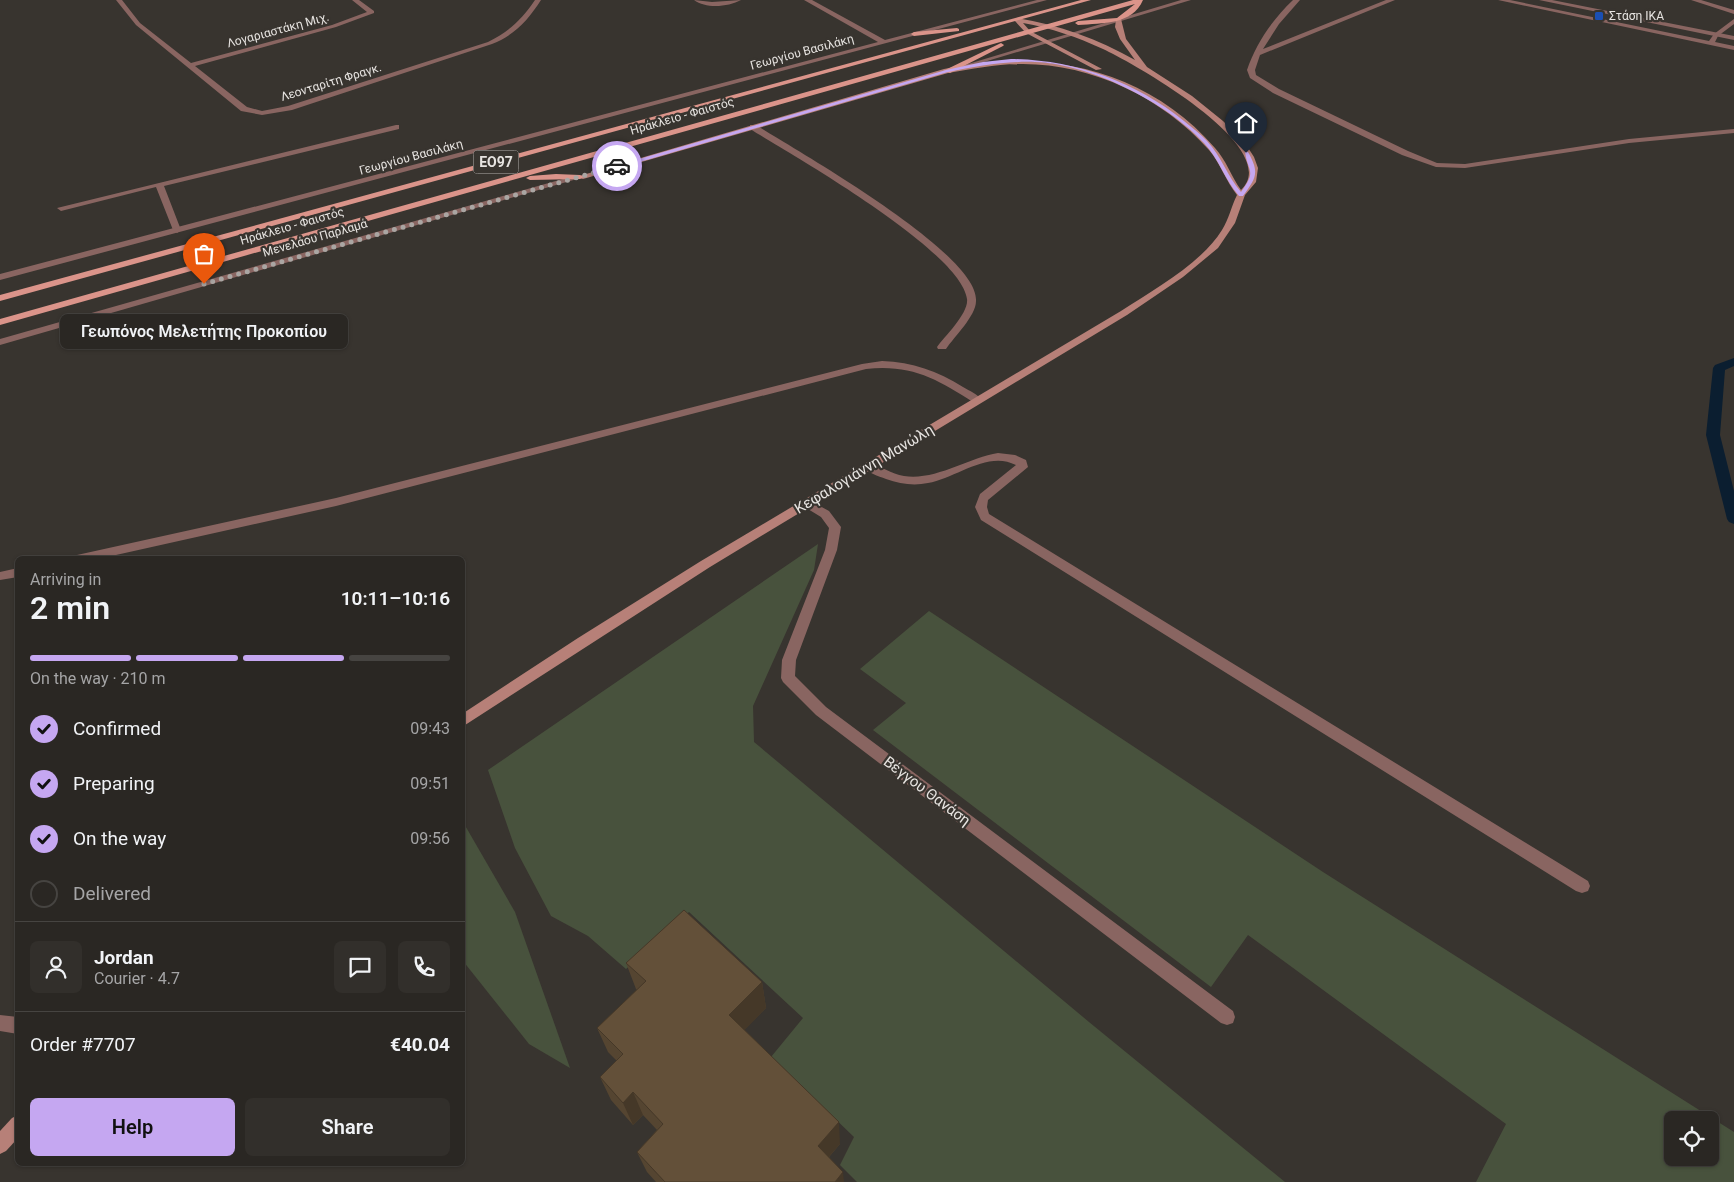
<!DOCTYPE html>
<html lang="en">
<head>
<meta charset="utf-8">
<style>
  :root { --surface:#2a2723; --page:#322f2b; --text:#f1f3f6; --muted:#a5a5a6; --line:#464441; --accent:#c5a7f1 }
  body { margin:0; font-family:Roboto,sans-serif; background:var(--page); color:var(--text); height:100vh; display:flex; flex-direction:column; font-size:19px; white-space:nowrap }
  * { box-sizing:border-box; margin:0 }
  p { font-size:16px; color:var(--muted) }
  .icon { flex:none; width:28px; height:28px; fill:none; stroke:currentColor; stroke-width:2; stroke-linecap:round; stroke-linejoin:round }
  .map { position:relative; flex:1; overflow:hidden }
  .sheet { position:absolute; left:15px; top:556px; width:450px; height:610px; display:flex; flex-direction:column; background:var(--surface); border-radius:8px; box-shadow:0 1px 4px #0004,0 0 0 1px var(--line) }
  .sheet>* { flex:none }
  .controls { position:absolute; left:1664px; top:1111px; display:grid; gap:10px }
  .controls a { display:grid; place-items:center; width:55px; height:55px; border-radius:8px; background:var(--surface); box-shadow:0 1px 4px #0004,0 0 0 1px var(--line); font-size:25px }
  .pin { position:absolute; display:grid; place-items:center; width:42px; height:42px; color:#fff; margin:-51px -21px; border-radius:50% 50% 50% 0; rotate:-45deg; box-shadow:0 0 5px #0007 }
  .pin .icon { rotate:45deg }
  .courier { position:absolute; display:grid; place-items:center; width:50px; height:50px; margin:-25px; border:4px solid #c5a7f1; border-radius:50%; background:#fff; color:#222; box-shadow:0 1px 6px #0007 }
  .bubble { position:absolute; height:35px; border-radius:8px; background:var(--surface); box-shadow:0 1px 4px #0004,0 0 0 1px var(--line); font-size:16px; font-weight:600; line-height:35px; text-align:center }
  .summary em { font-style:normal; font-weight:600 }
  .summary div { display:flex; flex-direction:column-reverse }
  .summary { display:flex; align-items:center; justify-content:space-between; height:85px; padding:0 15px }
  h1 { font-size:32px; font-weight:600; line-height:38px }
  .bar { display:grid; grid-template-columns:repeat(4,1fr); gap:8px 5px; align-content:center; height:60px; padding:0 15px }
  .bar i { height:6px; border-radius:4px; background:var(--line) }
  .bar .active { background:var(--accent) }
  .bar p { grid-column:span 4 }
  .line { display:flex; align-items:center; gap:12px; padding:0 15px; border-top:1px solid var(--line) }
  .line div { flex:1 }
  .round { display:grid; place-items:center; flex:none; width:52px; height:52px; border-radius:8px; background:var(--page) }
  ol { padding:0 15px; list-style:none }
  li { display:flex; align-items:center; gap:15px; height:55px }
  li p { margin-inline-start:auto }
  li .icon { padding:5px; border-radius:50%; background:var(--accent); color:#111; stroke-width:4 }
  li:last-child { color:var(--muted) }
  li i { width:28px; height:28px; border:2px solid var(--line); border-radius:50% }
  .button { display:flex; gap:10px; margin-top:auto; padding:10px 15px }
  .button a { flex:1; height:58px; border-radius:8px; background:var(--accent); color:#111; font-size:20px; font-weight:600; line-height:58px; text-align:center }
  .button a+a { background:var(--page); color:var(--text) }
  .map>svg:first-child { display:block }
  .green { fill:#48523d; fill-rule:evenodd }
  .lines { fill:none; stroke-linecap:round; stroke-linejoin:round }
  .stream { fill:#0b1e30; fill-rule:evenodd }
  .service { fill:#896561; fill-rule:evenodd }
  .minor { fill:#896561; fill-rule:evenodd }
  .secondary { fill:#b78078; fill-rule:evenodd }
  .primary { fill:#db948a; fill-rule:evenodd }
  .wall { fill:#554531 }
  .shaded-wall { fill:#453828 }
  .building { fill:#635039; stroke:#453828 }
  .route { fill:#c5a7f1 }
  .done { stroke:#aaa6a3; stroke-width:5; stroke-dasharray:0 9 }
  .transit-dot { fill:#1a4fb4; stroke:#38342f; stroke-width:2 }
  .labels { text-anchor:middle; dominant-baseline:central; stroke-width:4.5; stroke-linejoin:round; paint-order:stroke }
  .far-poi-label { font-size:12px; fill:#e7e4e1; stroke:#38342f; text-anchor:start }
  .far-street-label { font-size:12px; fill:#e7e4e1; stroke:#38342f }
  .shield { fill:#38342f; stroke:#b2afac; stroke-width:1 }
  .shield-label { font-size:14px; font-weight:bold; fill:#e7e4e1 }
  .street-label { font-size:15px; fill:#e7e4e1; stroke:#38342f }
</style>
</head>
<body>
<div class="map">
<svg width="1734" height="1182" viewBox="0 0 1734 1182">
  <rect width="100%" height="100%" fill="#38342f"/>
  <g class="green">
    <polygon points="818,544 814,570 753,706 754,742 1089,1022 1285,1182 857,1182 840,1165 854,1137 771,1057 803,1018 689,912 626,969 588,936 551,916 515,848 488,770"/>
    <path d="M929 611 1323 872 1734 1132V1182H1476L1506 1124 1248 935 1211 987 873 730 906 703 860 669ZM1672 1120H1710V1158H1672Z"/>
    <polygon points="463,822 515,912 570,1068 529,1044 463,961"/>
  </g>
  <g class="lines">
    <polygon class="stream" points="1734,358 1734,366 1725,370 1720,435 1734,491 1734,524 1729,522 1727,519 1706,435 1713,368 1715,365"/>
    <g class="service">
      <path d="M1293 0H1300L1279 24 1263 49 1386 0H1395L1260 55 1255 70 1256 75 1279 89 1408 151 1437 163 1465 164 1629 139 1734 129V133L1629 143 1465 168 1436 167 1402 155 1273 93 1250 78 1247 70C1256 43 1273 19 1293 0Z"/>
      <polygon points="1498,0 1510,0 1709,41 1714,34 1734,19 1734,24 1718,36 1715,42 1734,46 1734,50"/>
      <polygon points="1691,0 1701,0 1734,10 1734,14"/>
      <polygon points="396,125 399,125 399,129 164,186 181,230 177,233 173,230 156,187 61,211 57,208"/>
      <path d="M750 125H756C797 151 979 253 976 301 976 316 954 337 946 349H938L937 347C945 336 969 313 967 299 961 251 794 156 750 129Z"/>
      <polygon points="0,1015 18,1017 18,1034 0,1031"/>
    </g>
    <g class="minor">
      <path d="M116 0H122L140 23 191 63 332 25 367 12 352 0H359L374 11V13L336 27 195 66 247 107 262 111 288 106 488 42C509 32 522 19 535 0H541C528 20 515 35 492 44L292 110 262 115 241 111 136 25Z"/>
      <path d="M694 0 712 2 741 0C728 7 706 9 694 0Z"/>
      <polygon points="804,0 812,0 885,40 1037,0 1047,0 0,280 0,274 878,42"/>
      <polygon points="1181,0 1191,0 954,71 948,70"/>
      <polygon points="1539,0 1552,0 1734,36 1734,40"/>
      <polygon points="577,175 584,177 0,345 0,339"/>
      <path d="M882 361C913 362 937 371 963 387 970 391 977 394 982 400L981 402H973C937 379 911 364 866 369L336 506 98 559H71L77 555 336 498 862 364Z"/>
      <path d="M998 453 1015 455 1026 460 1028 467 988 500 987 507 989 514 1588 881 1590 886 1588 891 1582 893 1576 891 981 520 975 507 980 494 1016 465C988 450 956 478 928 483 914 486 900 484 886 479 878 476 868 473 862 466L868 462C881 466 891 474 904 476 935 481 968 458 998 453Z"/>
      <polygon points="807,499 829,511 841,527 837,550 796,660 795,676 826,707 1233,1011 1235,1017 1233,1023 1227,1025 1221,1023 816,715 783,682 781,678 782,660 825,550 829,528 821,517 803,506 801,503 803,500"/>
      <polygon points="18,568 18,577 0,580 0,572"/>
    </g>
    <g class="secondary">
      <path d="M1017 18C1059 25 1098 39 1135 60L1120 39 1115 27 1116 20 1121 19 1126 39 1147 67 1192 96 1223 121 1245 143 1254 157 1258 168 1256 182 1245 195 1235 223 1218 248 1183 277 1127 315 710 567 462 727V714L578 638 701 561 1121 311C1153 290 1202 263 1222 230 1229 219 1231 207 1237 195 1226 181 1220 163 1209 150 1162 97 1090 63 1020 64 996 64 972 69 948 73L583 179 576 177 944 69C1044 47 1147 69 1215 148 1226 160 1231 176 1241 190 1285 148 1133 63 1103 49 1077 37 1051 28 1023 23L1030 31 1102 69 1096 70 1026 33 1014 20Z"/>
      <polygon points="18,1115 18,1138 6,1151 0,1154 0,1131 12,1118"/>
    </g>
    <g class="primary">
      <polygon points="1081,0 1091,0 0,301 0,295"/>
      <path d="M1133 0H1143C1132 25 1103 23 1078 25L1075 23 1078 21 1117 18 1135 4 0 325V319Z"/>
      <polygon points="957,28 959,29 959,31 914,36 911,34 914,32"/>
      <polygon points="1001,43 1004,45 1003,46 950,73 943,71"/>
      <polygon points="556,174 580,175 584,177 580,179 530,180 526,178 530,176"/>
    </g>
  </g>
  <polygon class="wall" points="626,963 762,982 766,1008 744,1030 840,1144 829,1157 844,1182 656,1182 647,1172 637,1152 657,1130 643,1115 633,1125 611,1100 600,1077 617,1061 608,1052 597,1028 637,990 636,989"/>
  <g class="shaded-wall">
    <polygon points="762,982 766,1008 735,1040 729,1015"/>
    <polygon points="633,1092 643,1115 633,1125 623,1103"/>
    <polygon points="839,1122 840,1144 820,1167 818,1146"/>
    <polygon points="843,1172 844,1182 835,1182"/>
  </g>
  <polygon class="building" points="684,910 762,982 729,1015 839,1122 818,1146 843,1172 835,1182 665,1182 637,1152 663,1124 633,1092 623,1103 600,1077 623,1054 597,1028 646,981 626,963"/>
  <path class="route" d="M1011 59C1075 60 1134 81 1184 121 1192 128 1201 134 1207 141 1222 157 1227 176 1241 192 1257 170 1248 173 1245 152H1248C1260 173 1256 178 1243 196H1239C1225 180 1219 159 1204 143 1166 102 1091 64 1035 62 1005 61 977 66 948 72L619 168 615 166 946 70 983 62Z"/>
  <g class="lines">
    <polyline class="done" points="204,284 617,166"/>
  </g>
  <rect class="transit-dot" x="1594" y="11" width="10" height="10" rx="2.5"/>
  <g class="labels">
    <g class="far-poi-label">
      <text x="1609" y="16">Στάση ΙΚΑ</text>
    </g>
    <g class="far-street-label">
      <text transform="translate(278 30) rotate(-15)">Λογαριαστάκη Μιχ.</text>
      <text transform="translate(802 52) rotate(-15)">Γεωργίου Βασιλάκη</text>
      <text transform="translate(331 82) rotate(-17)">Λεονταρίτη Φραγκ.</text>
      <text transform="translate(682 116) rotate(-16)">Ηράκλειο - Φαιστός</text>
      <text transform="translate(411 157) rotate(-15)">Γεωργίου Βασιλάκη</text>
      <text transform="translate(292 226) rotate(-16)">Ηράκλειο - Φαιστός</text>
      <text transform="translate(315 238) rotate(-16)">Μενελάου Παρλαμά</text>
    </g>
    <rect class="shield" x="473.5" y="150.5" width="45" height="23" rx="4"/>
    <g class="shield-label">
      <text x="496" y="162">ΕΟ97</text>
    </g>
    <g class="street-label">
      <text transform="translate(864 469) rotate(-31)">Κεφαλογιάννη Μανώλη</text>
      <text transform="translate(927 791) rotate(37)">Βέγγου Θανάση</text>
    </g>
  </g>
</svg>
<div class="controls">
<a><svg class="icon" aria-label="locate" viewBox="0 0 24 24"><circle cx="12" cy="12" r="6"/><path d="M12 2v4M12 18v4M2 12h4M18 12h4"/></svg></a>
</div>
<div class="pin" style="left:204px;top:284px;background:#ea580c"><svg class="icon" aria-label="bag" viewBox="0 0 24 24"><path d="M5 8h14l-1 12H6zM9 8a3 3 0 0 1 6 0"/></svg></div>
<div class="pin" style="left:1246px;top:153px;background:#1f2937"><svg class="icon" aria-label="home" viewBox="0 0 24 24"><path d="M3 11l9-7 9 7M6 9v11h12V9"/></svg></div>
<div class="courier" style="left:617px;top:166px"><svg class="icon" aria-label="car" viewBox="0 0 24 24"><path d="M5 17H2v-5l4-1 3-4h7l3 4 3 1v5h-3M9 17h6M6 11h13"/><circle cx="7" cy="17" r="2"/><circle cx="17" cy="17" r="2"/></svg></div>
<div class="bubble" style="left:60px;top:314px;width:288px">Γεωπόνος Μελετήτης Προκοπίου</div>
<section class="sheet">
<div class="summary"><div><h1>2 min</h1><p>Arriving in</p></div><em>10:11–10:16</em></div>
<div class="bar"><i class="active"></i><i class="active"></i><i class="active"></i><i></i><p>On the way · 210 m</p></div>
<ol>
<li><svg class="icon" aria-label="check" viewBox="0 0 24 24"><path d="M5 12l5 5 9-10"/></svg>Confirmed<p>09:43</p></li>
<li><svg class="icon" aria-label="check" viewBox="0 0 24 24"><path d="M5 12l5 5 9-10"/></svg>Preparing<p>09:51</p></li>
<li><svg class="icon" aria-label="check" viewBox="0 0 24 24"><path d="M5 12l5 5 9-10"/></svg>On the way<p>09:56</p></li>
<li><i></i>Delivered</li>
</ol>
<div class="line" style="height:90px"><a class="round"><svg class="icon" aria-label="person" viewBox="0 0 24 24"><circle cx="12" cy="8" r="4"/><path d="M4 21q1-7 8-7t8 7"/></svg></a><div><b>Jordan</b><p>Courier · 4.7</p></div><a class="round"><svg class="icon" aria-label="chat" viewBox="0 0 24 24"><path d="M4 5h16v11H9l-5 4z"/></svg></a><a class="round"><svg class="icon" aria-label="phone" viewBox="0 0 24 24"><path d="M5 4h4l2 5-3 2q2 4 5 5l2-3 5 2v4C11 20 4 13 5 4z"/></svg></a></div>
<div class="line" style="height:65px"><div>Order #7707</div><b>€40.04</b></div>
<div class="button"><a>Help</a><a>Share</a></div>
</section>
</div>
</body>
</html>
